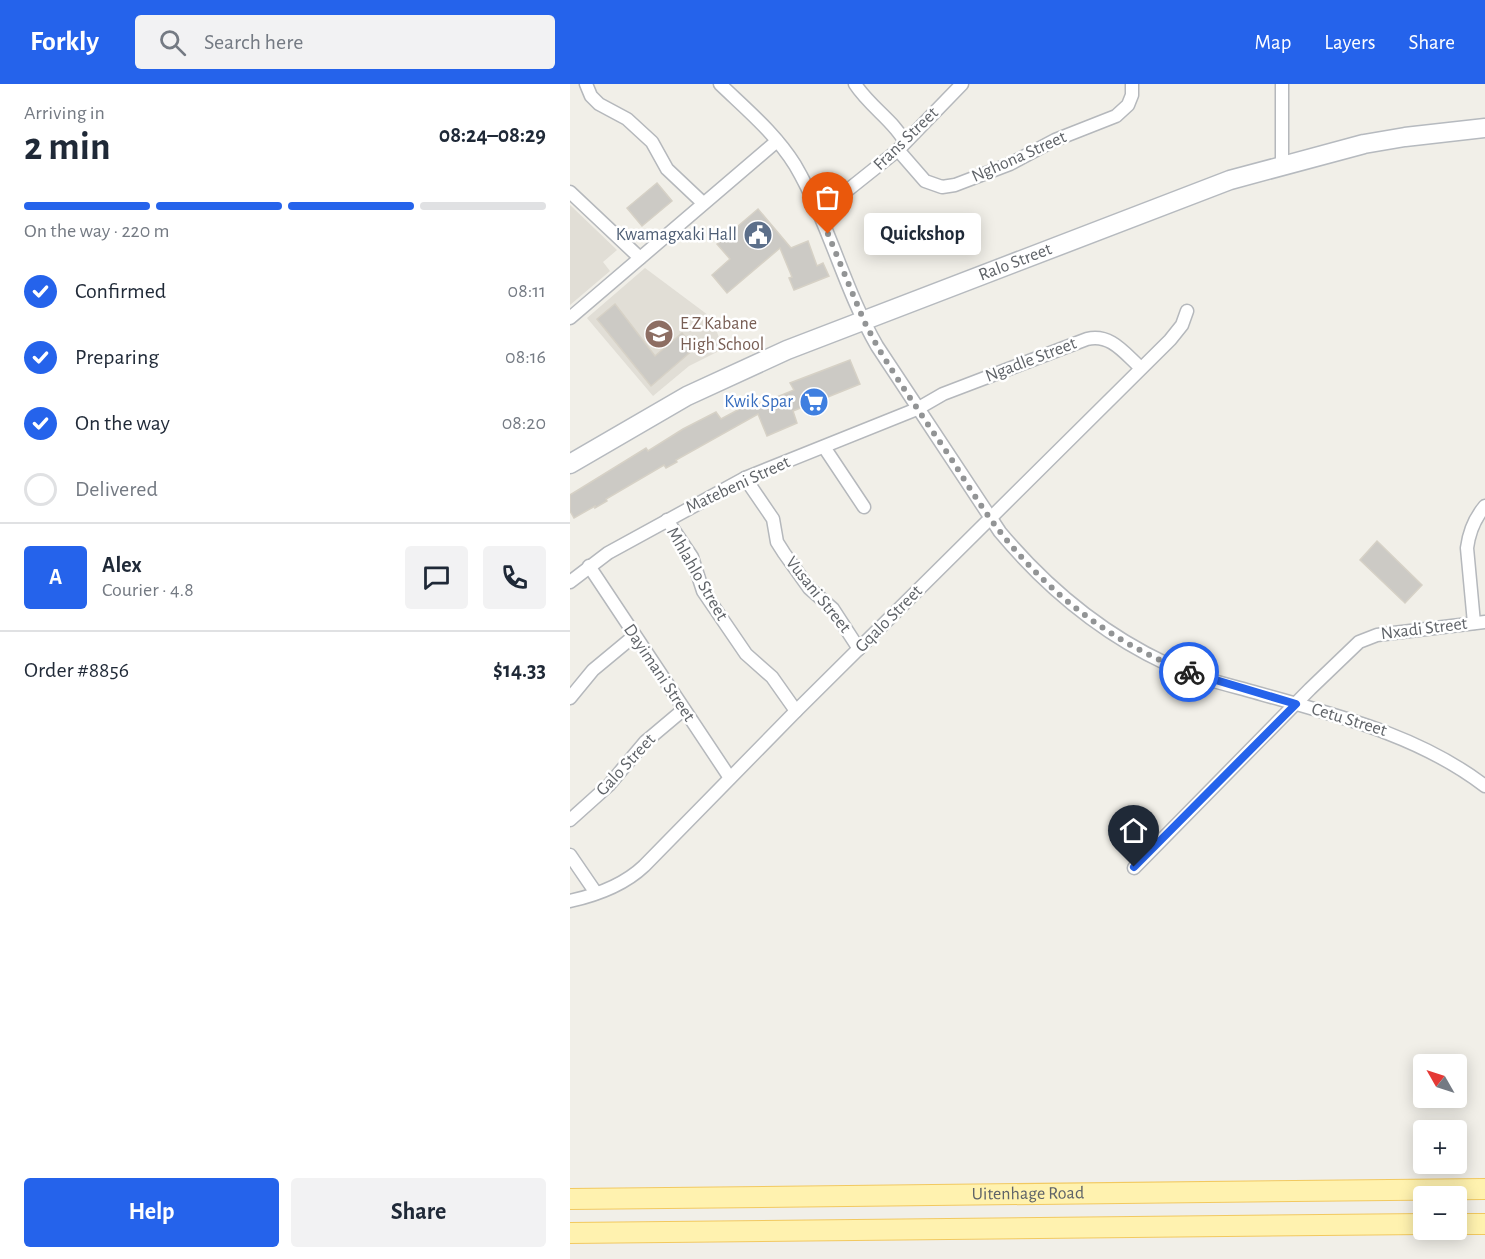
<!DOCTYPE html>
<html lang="en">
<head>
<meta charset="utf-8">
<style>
  :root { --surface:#fff; --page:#f2f2f3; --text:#1f2937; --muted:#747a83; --line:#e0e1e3; --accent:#2563eb }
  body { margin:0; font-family:"Alegreya Sans",sans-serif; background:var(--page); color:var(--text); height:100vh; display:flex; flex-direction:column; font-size:22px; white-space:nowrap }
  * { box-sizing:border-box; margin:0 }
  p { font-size:20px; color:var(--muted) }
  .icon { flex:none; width:33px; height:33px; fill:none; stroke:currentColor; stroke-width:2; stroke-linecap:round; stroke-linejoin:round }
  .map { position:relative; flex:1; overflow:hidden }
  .drawer { display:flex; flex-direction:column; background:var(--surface); width:570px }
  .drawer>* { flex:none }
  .needle { width:39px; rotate:309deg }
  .buttons { position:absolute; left:843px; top:970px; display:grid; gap:12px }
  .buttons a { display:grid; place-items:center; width:54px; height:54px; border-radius:6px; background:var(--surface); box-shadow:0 3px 15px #0003; font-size:30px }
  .pin { position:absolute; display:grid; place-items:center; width:51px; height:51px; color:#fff; margin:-62px -26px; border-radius:50% 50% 50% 0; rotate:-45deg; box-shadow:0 0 6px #0007 }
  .pin .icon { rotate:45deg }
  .courier { position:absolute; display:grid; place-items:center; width:60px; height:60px; margin:-30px; border:4px solid #2563eb; border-radius:50%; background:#fff; color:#222; box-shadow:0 2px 8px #0007 }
  .bubble { position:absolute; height:42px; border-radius:6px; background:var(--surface); box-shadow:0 3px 15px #0003; font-size:20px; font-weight:700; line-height:42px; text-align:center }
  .summary em { font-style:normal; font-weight:700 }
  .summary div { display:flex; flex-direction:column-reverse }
  .summary { display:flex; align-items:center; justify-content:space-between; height:102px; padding:0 24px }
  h1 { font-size:39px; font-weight:700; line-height:45px }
  .bar { display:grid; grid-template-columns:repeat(4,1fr); gap:9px 6px; align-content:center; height:72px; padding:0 24px }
  .bar i { height:8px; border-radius:4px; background:var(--line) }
  .bar .on { background:var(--accent) }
  .bar p { grid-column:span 4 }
  .line { display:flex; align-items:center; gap:15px; padding:0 24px; border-top:2px solid var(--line) }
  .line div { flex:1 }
  .round { display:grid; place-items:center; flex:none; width:63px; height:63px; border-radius:6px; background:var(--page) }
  ol { padding:0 24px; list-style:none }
  li { display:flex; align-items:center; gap:18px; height:66px }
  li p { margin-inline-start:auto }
  li .icon { padding:6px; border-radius:50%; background:var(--accent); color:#fff; stroke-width:4 }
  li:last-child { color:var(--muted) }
  li i { width:33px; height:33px; border:3px solid var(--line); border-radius:50% }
  .button { display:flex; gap:12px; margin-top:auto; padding:12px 24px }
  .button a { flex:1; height:69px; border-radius:6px; background:var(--accent); color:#fff; font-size:24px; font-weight:700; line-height:69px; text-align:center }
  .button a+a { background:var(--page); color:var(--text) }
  header { display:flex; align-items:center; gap:36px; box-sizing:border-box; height:84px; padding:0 30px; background:var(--accent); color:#fff }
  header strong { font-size:28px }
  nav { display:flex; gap:33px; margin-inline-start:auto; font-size:21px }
  .search { width:420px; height:54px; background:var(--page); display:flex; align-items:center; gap:15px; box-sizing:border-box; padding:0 21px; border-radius:6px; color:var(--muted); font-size:22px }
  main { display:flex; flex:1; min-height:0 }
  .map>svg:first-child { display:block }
  .education { fill:#e1ded6 }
  .building { fill:#cccac5; stroke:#d6d1c6; stroke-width:1.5 }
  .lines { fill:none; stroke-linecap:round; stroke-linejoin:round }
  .street-casing { stroke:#b5b8bc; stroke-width:15 }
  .secondary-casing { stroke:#b6babf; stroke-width:21 }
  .primary-casing { stroke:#f2c960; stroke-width:22 }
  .street { stroke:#fff; stroke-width:12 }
  .secondary { stroke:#fff; stroke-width:18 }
  .primary { stroke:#fff2af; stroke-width:20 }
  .done { stroke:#929495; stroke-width:6; stroke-dasharray:0 10.8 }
  .route { stroke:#2563eb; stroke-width:8 }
  .labels { text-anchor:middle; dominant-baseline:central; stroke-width:5; stroke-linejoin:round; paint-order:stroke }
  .street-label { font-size:18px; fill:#5f6368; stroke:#fff }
  .service-label { font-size:18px; fill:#4e5e75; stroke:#fff; text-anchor:end }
  .education-label { font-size:18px; fill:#785e54; stroke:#fff; text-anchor:start }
  .shop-label { font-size:18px; fill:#366cbe; stroke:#fff; text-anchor:end }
</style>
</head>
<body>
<header>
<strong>Forkly</strong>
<div class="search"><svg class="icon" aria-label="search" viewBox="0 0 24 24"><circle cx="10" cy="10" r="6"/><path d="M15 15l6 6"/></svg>Search here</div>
<nav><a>Map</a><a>Layers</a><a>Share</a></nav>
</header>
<main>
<section class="drawer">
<div class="summary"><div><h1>2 min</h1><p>Arriving in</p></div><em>08:24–08:29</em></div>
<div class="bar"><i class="on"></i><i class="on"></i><i class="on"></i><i></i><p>On the way · 220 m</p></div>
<ol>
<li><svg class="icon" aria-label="check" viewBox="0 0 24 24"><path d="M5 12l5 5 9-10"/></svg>Confirmed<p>08:11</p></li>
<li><svg class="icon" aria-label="check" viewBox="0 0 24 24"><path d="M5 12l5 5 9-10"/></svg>Preparing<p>08:16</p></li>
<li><svg class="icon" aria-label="check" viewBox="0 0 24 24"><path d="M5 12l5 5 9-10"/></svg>On the way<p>08:20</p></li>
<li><i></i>Delivered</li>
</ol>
<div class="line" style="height:108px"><b class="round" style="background:var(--accent);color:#fff">A</b><div><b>Alex</b><p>Courier · 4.8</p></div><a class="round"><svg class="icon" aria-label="chat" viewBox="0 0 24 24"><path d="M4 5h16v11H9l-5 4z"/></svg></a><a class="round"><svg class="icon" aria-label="phone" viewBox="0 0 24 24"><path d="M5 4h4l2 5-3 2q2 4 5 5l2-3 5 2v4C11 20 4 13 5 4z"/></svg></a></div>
<div class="line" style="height:78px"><div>Order #8856</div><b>$14.33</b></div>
<div class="button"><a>Help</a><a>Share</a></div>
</section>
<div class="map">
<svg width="915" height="1175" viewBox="0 0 915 1175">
  <rect width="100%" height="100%" fill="#f1efe8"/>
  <g class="education">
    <polygon points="0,121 47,166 33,178 40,187 0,221"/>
    <polygon points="75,184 142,234 153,265 119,282 83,312 17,234"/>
  </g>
  <g class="building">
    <polygon points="87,99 102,117 72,142 57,124"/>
    <polygon points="188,125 221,164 238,157 247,182 253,179 259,192 224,206 219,194 222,193 210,164 157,209 142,191 160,175 147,160"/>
    <polygon points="45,220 85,272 112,249 125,264 81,302 27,235"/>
    <polygon points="280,276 290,300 223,327 227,339 197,352 188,330 106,376 107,378 96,384 94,381 36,415 37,417 25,424 25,422 4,434 0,427 0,411 76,364 78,367 113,345 146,328 151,335 175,322 177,325 224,306 220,299"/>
    <polygon points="807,457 852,501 835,519 790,476"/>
  </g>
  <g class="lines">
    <g class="street-casing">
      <g id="street">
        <polyline points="16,0 21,12 29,20 57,35 82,58 97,85 133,119"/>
        <path d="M150 0C177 26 205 49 225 81 259 139 274 205 307 262L430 448C476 503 531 549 597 580 624 593 655 600 684 608 764 631 847 650 915 702"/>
        <path d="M285 0C300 23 324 37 335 58"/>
        <polyline points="712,0 712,81"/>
        <polyline points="328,66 355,97 372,103 385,101 440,80 485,56 546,32 558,21 562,11 562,0"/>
        <polyline points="0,108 70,174"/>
        <polyline points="249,129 328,66 392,0"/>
        <polyline points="0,234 207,57"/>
        <polyline points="254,363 294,423"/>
        <polyline points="175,394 203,435 207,458 214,469 239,504 263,525 289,565"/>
        <polyline points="97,436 122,473 133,507 176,570 202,593 226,627"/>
        <polyline points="19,482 160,694"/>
        <path d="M0 498 38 469 175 394 347 325 373 310 517 255C541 249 555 270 571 284"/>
        <path d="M904 539 897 464C899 448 904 435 915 422"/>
        <polyline points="0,614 23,586 64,552"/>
        <polyline points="0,736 39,701 75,658 113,626"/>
        <polyline points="0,771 26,809"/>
        <polyline points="564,784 740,605 789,558 807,551 915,538"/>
        <path d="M0 817C27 811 54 801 74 782L226 627 600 256 612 241 617 227"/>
      </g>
    </g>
    <g class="secondary-casing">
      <g id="secondary">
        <path id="s1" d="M0 380 117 312 217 266 660 96 794 60 835 53 915 44"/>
      </g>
    </g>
    <g class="primary-casing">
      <g id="primary">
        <path id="s2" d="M0 1115 915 1105"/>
        <polyline points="886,1140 915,1140"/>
        <polyline points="0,1149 854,1140"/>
      </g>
    </g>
    <use href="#street" class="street"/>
    <use href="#secondary" class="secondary"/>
    <use href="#primary" class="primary"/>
  </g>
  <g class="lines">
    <path class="done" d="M258 150 294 237 307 262C330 300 355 336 380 373 396 398 412 425 431 449 480 511 545 561 619 588"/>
    <polyline class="route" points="564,783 726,620 619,588"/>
  </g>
  <defs>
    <g id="civic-disc" transform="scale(1.5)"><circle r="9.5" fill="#5c6f8a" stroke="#fff"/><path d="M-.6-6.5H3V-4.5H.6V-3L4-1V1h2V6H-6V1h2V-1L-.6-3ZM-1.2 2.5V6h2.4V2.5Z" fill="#fff"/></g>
    <g id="school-disc" transform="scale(1.5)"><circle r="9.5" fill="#8d6e63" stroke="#fff"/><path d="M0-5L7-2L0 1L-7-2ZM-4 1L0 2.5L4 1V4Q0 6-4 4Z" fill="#fff"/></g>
    <g id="supermarket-disc" transform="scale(1.5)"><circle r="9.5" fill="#3f7fe0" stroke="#fff"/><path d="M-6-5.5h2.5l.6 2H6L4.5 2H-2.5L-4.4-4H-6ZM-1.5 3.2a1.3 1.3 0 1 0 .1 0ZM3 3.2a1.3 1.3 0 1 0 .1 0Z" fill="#fff"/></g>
  </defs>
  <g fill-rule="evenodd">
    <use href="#civic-disc" x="188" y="151"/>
    <use href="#school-disc" x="89" y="250"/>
    <use href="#supermarket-disc" x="244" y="318"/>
  </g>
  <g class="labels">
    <g class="street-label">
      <text transform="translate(336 55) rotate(-44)">Frans Street</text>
      <text transform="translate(449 73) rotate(-24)">Nghona Street</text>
      <text stroke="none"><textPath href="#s1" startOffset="490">Ralo Street</textPath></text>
      <text transform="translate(461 276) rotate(-21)">Ngadle Street</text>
      <text transform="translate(168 401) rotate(-25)">Matebeni Street</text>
      <text transform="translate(127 490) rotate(60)">Mhlahlo Street</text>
      <text transform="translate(248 511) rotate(51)">Vusani Street</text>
      <text transform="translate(319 535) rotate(-45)">Gqalo Street</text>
      <text transform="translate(854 545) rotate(-7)">Nxadi Street</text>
      <text transform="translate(89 589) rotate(56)">Dayimani Street</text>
      <text transform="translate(779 636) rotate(17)">Cetu Street</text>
      <text transform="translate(56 681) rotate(-47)">Galo Street</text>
      <text stroke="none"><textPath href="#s2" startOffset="458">Uitenhage Road</textPath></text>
    </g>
    <g class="service-label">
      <text x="167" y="151">Kwamagxaki Hall</text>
    </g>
    <g class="education-label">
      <text x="110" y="240">E Z Kabane<tspan x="110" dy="21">High School</tspan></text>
    </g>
    <g class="shop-label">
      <text x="223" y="318">Kwik Spar</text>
    </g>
  </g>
</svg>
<div class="buttons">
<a><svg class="needle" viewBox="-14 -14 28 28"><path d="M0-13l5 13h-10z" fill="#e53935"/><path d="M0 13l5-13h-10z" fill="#747a83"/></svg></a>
<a>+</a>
<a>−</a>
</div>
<div class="pin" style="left:258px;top:150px;background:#ea580c"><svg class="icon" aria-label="bag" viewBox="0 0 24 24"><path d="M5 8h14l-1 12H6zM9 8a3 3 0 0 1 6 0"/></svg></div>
<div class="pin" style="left:564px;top:783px;background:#1f2937"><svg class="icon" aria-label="home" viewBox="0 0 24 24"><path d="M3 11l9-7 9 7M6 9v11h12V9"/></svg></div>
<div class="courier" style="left:619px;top:588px"><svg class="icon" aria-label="bike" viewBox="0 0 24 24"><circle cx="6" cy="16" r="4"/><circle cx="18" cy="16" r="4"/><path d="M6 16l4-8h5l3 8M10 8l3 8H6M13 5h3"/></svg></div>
<div class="bubble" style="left:294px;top:129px;width:117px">Quickshop</div>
</div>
</main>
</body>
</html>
